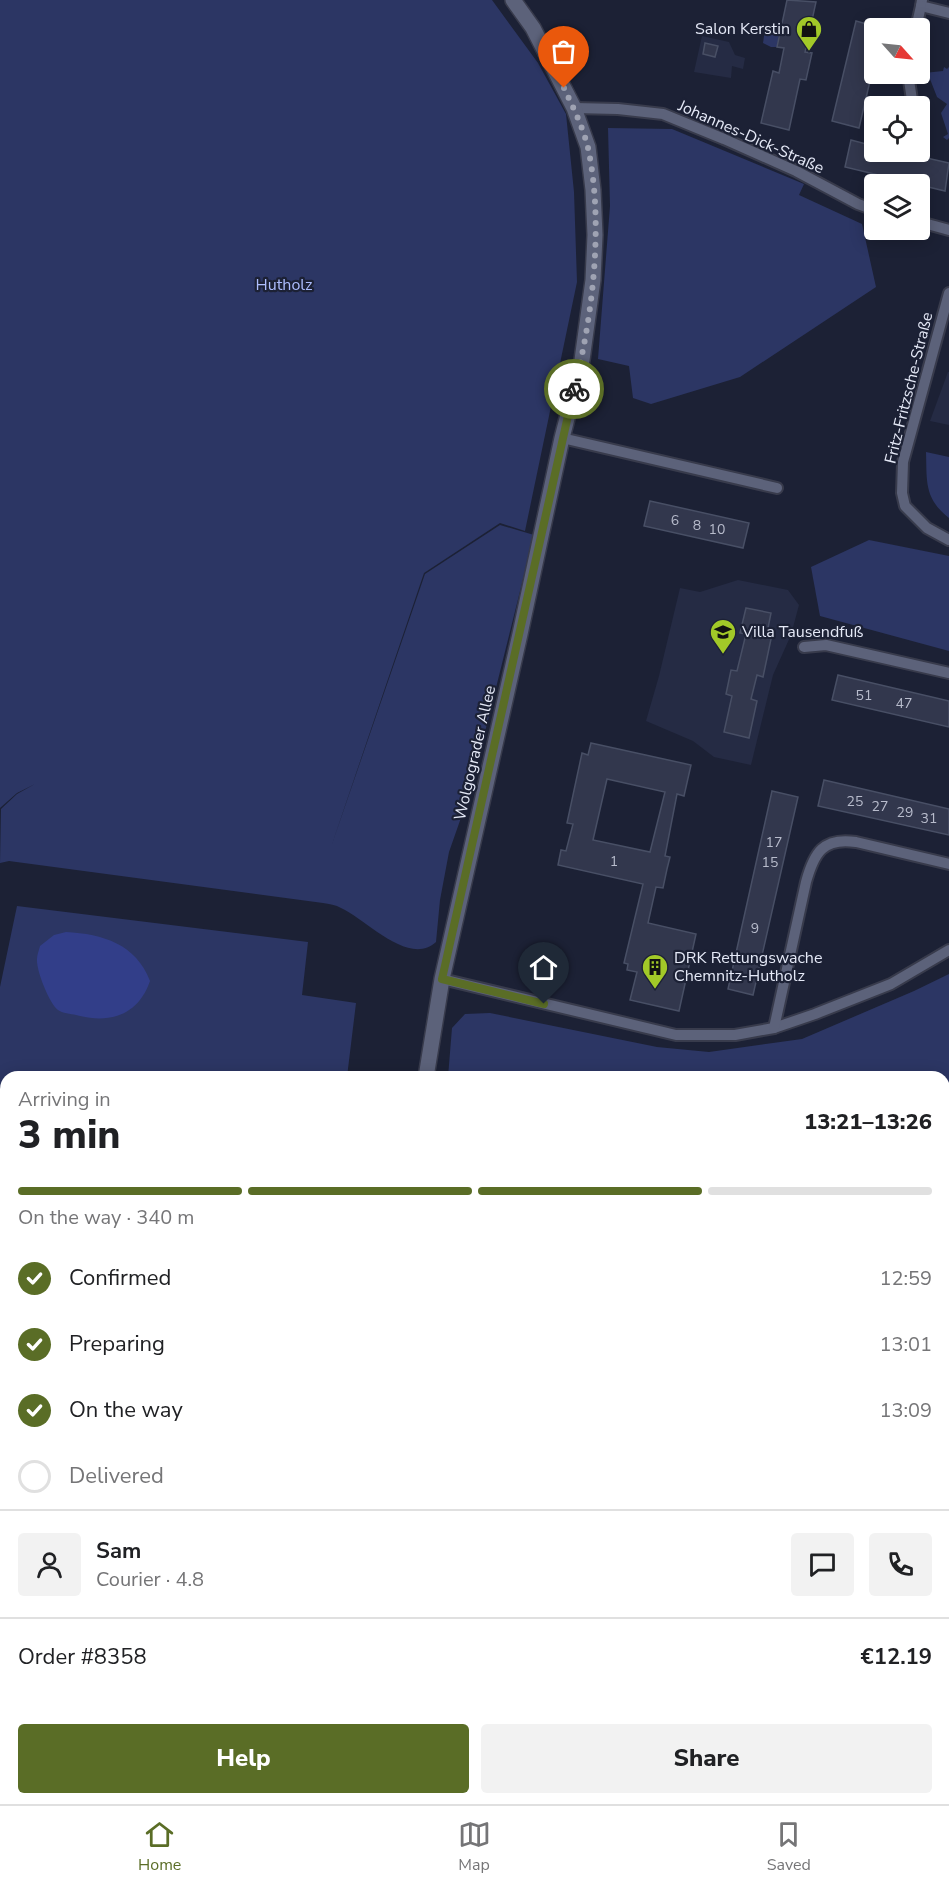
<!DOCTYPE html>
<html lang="en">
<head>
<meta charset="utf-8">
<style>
  :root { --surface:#fff; --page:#f2f2f2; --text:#202124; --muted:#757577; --line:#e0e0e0; --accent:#5a6d26 }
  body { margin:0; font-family:"Nunito Sans",sans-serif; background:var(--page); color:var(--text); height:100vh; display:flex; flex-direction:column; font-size:22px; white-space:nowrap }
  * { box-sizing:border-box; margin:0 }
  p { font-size:20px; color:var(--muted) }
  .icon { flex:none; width:33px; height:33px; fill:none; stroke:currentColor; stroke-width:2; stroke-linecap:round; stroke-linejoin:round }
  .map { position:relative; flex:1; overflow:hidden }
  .sheet { position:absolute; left:0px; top:1071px; width:950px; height:734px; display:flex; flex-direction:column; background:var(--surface); border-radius:18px 18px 0 0; box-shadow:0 3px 15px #0003 }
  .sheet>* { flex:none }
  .needle { width:39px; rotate:117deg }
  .fabs { position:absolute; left:864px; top:18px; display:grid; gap:12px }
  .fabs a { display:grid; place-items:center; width:66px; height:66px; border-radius:6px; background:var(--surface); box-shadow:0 3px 15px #0003; font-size:30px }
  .pin { position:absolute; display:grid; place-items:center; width:51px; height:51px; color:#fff; margin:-62px -26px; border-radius:50% 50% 50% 0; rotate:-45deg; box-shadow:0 0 6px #0007 }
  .pin .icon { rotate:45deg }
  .courier { position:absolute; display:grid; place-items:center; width:60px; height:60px; margin:-30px; border:4px solid #5a6d26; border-radius:50%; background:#fff; color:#222; box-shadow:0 2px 8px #0007 }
  .headline em { font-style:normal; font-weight:800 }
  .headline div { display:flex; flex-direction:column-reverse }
  .headline { display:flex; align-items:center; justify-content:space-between; height:102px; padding:0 18px }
  h1 { font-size:39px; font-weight:800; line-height:45px }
  .bar { display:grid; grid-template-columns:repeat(4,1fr); gap:9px 6px; align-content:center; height:72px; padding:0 18px }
  .bar i { height:8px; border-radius:4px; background:var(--line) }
  .bar .selected { background:var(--accent) }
  .bar p { grid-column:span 4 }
  .line { display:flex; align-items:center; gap:15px; padding:0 18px; border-top:2px solid var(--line) }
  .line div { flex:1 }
  .round { display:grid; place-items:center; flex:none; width:63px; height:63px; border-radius:6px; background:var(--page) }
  ol { padding:0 18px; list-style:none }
  li { display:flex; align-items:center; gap:18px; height:66px }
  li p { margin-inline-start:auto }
  li .icon { padding:6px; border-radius:50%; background:var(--accent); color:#fff; stroke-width:4 }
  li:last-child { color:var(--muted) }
  li i { width:33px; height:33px; border:3px solid var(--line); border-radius:50% }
  .cta { display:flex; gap:12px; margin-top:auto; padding:12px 18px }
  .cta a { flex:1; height:69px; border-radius:6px; background:var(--accent); color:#fff; font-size:24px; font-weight:800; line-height:69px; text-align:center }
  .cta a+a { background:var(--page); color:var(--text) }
  .tab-bar { display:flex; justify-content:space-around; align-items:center; height:84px; border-top:2px solid var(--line); background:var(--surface); font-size:16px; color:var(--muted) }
  .tab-bar a { display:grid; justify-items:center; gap:3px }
  .tab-bar .selected { color:var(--accent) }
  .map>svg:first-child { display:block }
  .built { fill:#252b44 }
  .green { fill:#2c3664 }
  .water { fill:#323e89 }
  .building { fill:#32374d; stroke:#484f65; stroke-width:1.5; fill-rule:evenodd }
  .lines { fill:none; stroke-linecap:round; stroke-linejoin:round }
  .street-casing { stroke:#383b4c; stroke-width:14 }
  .secondary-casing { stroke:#383b4c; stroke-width:18 }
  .street { stroke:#5c627a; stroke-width:10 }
  .secondary { stroke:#5c627a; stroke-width:15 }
  .done { stroke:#9fa3b3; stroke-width:6; stroke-dasharray:0 10.8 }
  .route { stroke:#5a6d26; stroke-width:8 }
  .labels { text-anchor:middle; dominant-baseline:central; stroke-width:4.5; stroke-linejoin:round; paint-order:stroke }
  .number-label { font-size:14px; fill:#b8bccc }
  .poi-label { font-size:16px; fill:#e5e9f7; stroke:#1c2135; text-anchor:start }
  .street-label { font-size:16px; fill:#e5e9f7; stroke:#1c2135 }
  .park-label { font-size:16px; fill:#adbdfe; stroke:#1c2135 }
</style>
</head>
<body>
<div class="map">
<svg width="949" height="1804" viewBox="0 0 949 1804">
  <rect width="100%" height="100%" fill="#1c2135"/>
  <g class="built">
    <polygon points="702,36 729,42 735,55 745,58 743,69 732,66 731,78 694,72"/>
    <polygon points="948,372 949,372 949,425 930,421"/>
    <polygon points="738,580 788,590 799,605 791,635 773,675 751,765 714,757 693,741 646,721 659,676 680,588 700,592"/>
  </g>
  <g class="green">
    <path d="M0 0H492L538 63 566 114 574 192 577 282 525 531 500 523 424 573 330 850 425 574 500 525 534 535 470 792 449 852 440 900 436 942C409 967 367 920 341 908 336 905 329 904 323 903L9 861 0 863 1 809 17 794 35 784 17 793 0 808Z"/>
    <polygon points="773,24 781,25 777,47 771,47 763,43 765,29"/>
    <polygon points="944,67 947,69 949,67 949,138 947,140 943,137 948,134 941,113 947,104 937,97 930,79 925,80 924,73 943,71"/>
    <polygon points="608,128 672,129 804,184 799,195 862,224 876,287 740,377 651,404 633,398 629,366 598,359 610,206"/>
    <path d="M926 452 949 457V518C924 498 927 482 926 452Z"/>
    <polygon points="869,540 949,556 949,651 820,616 811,567"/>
    <polygon points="17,906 308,942 302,995 356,1003 347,1077 6,1077 6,1361 0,1361 0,987"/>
    <polygon points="949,974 949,1271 944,1268 944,1077 448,1077 452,1028 465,1014 490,1013 657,1047 709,1052 802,1039 914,991"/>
    <polygon points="0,1620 6,1621 6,1779 0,1780"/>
    <polygon points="944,1666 949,1666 949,1744 944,1738"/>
    <polygon points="237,1798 282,1799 283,1804 225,1804"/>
    <polygon points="407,1799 407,1798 502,1799 501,1804 406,1804"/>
    <polygon points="528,1799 560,1799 560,1802 549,1800 548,1804 527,1804"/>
    <polygon points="620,1799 646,1799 645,1804 619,1804"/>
  </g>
  <path class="water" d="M66 932C103 934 136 944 150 981 138 1016 109 1024 76 1015 71 1014 62 1013 58 1010 49 1003 36 970 37 959 37 955 39 950 40 946L54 935Z"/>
  <g class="building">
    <polygon points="787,0 816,2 805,52 812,53 806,80 800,79 789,130 761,123 773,71 779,73 784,48 777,47"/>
    <polygon points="856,21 874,26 874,64 859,128 832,121"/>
    <polygon points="705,43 718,46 715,57 703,54"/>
    <polygon points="851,140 874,146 874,152 900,152 949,163 945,191 845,167"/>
    <polygon points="650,501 749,523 743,548 644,526"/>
    <polygon points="746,608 771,613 766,638 771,639 763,677 757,675 751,699 757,701 749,738 724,732 732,696 726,694 731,670 737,671 746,634 740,633"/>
    <polygon points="838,675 949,701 949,727 832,700"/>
    <path d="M591 743 691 765 684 796 677 794 665 856 670 857 667 869 663 888 656 887 648 923 696 934 679 1011 630 1000 637 972 627 970 628 964 624 963 643 884 558 865 561 850 566 851 573 824 567 823 582 753 588 755ZM607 779 665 792 650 852 593 840Z"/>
    <polygon points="824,780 949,809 949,835 818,806"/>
    <polygon points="772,791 798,797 753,995 728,989"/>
  </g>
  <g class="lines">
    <g class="street-casing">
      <g id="street">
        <polyline points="922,0 921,6 949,13"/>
        <polyline points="916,28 921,6"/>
        <polyline points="908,74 913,106"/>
        <polyline points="574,108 618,109 663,114 724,139 796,171 858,204 874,210"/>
        <polyline points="920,222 949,230"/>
        <polyline points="949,293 903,462 902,493 905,506 927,528 949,540"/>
        <polyline points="562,438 777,488"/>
        <polyline points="804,647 826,645 949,673"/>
        <polyline points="442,979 676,1035 735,1035 774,1028 815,1014 891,984 949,950"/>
        <path d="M774 1028 806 882C814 853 823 837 856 842L949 864"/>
        <polyline points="0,1550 6,1550"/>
        <polyline points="944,1594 949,1594"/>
        <polyline points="134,1804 137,1798"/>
        <polyline points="522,1804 524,1798"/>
        <polyline points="658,1804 659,1798"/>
        <polyline points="878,1804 878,1801"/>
      </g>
    </g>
    <g class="secondary-casing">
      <g id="secondary">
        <polyline points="426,1077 442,979 520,634 562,438 582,360 593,280 595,235 593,190 588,147 574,108 533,28 513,0"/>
        <polyline points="0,1416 6,1416"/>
        <polyline points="360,1804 361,1798"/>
      </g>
    </g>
    <use href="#street" class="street"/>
    <use href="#secondary" class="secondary"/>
  </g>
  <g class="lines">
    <path class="done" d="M564 88C573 107 583 127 588 148 604 222 593 316 574 389"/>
    <polyline class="route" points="544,1004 442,979 574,389"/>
  </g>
  <defs>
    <g id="shop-pin" transform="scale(1.35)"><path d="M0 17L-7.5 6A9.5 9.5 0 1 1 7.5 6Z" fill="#a2c928" stroke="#1c2135"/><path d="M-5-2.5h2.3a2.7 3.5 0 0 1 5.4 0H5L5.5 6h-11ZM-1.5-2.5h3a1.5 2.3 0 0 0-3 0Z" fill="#111"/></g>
    <g id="school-pin" transform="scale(1.35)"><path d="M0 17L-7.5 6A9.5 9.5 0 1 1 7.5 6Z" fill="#a2c928" stroke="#1c2135"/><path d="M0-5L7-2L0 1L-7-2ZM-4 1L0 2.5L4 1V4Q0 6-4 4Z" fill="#111"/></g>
    <g id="building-pin" transform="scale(1.35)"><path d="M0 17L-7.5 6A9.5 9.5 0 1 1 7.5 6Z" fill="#a2c928" stroke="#1c2135"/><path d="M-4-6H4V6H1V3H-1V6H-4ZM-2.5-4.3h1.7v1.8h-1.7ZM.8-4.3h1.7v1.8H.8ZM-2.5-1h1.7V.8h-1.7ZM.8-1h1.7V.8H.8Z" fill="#111"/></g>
  </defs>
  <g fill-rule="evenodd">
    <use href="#shop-pin" x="809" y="29"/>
    <use href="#school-pin" x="723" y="632"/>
    <use href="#building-pin" x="655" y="967"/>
  </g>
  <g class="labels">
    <g class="number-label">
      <text x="675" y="520">6</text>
      <text x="697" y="525">8</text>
      <text x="717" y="529">10</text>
      <text x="864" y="695">51</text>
      <text x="904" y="703">47</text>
      <text x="855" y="801">25</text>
      <text x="880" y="806">27</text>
      <text x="905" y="812">29</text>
      <text x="929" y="818">31</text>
      <text x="774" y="842">17</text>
      <text x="614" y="861">1</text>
      <text x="770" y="862">15</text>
      <text x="755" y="928">9</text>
    </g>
    <g class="poi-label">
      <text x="790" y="29" text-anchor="end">Salon Kerstin</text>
      <text x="742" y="632">Villa Tausendfuß</text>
      <text x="674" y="958">DRK Rettungswache<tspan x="674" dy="18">Chemnitz-Hutholz</tspan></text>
    </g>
    <g class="street-label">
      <text transform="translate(751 137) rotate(24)">Johannes-Dick-Straße</text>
      <text transform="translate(909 388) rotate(-76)">Fritz-Fritzsche-Straße</text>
      <text transform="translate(475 753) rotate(-77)">Wolgograder Allee</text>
    </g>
    <g class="park-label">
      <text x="284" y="285">Hutholz</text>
    </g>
  </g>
</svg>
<div class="fabs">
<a><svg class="needle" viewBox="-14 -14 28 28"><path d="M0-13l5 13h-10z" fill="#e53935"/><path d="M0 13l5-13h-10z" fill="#757577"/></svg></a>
<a><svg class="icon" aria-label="locate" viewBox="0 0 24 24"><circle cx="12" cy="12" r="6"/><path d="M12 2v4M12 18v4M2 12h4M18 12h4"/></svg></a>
<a><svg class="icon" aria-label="layers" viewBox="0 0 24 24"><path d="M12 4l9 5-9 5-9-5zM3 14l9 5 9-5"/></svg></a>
</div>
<div class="pin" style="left:564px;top:88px;background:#ea580c"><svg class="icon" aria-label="bag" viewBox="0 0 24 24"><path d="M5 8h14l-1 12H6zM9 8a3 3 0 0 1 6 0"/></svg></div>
<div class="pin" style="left:544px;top:1004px;background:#1f2937"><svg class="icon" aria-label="home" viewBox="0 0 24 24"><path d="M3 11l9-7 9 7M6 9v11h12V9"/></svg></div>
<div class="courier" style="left:574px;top:389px"><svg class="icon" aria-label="bike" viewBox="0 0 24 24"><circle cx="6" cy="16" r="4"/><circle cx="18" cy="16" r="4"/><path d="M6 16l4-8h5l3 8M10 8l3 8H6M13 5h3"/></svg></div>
<section class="sheet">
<div class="headline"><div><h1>3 min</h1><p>Arriving in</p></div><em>13:21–13:26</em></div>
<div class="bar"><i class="selected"></i><i class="selected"></i><i class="selected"></i><i></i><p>On the way · 340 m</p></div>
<ol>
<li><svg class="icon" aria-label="check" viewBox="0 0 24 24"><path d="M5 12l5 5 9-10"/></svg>Confirmed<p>12:59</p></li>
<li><svg class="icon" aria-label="check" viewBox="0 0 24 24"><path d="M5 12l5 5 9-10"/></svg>Preparing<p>13:01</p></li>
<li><svg class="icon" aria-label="check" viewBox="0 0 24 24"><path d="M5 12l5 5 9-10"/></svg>On the way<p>13:09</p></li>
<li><i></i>Delivered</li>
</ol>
<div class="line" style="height:108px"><a class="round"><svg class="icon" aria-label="person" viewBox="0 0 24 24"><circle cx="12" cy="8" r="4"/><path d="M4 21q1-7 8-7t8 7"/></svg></a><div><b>Sam</b><p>Courier · 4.8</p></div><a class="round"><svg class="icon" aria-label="chat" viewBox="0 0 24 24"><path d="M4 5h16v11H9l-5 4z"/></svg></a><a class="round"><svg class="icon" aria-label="phone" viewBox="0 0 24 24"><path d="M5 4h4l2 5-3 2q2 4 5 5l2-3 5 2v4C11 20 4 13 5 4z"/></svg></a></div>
<div class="line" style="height:78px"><div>Order #8358</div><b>€12.19</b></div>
<div class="cta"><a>Help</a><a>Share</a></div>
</section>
</div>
<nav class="tab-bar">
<a class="selected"><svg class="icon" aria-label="home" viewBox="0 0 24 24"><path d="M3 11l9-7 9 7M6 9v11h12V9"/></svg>Home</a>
<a><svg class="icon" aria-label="map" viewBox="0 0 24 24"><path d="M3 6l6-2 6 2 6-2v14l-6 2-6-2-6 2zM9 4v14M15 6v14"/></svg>Map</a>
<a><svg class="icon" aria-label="saved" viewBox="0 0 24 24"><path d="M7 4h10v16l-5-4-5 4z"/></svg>Saved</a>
</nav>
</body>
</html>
